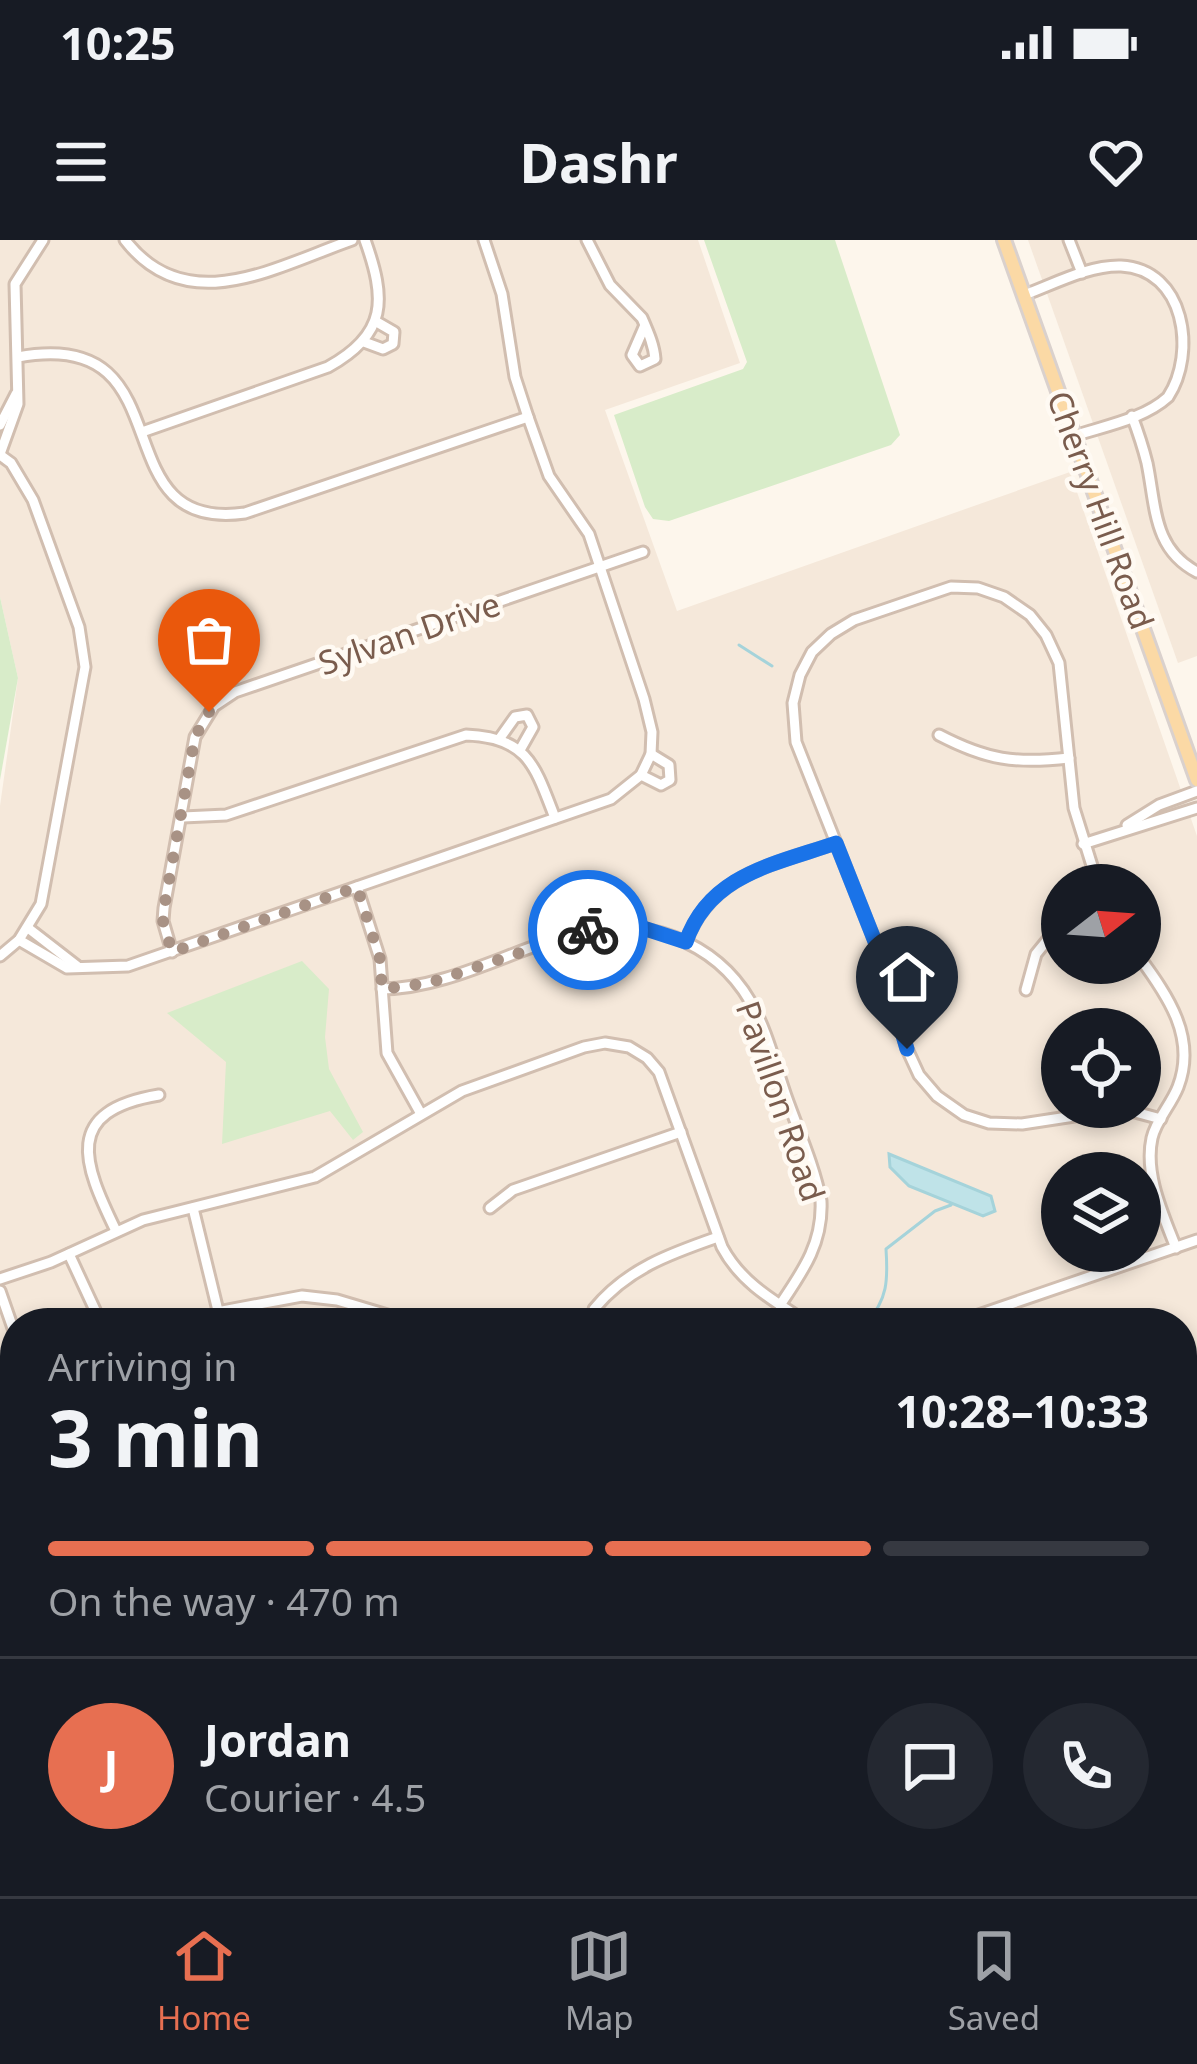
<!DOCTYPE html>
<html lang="en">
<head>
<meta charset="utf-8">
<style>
  :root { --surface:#171b24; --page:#242831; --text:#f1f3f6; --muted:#9ea1a6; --line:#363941; --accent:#e76f51 }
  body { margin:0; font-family:"Noto Sans",sans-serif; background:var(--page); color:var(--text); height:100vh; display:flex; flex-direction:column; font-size:45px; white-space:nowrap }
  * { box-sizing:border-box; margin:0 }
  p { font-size:39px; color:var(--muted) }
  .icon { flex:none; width:66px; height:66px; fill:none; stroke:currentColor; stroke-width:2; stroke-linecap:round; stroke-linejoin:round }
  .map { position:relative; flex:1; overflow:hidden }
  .side { position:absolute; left:0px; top:1068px; width:1197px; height:588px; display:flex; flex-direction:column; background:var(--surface); border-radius:48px 48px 0 0; box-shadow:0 6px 18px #0003 }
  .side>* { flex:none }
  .needle { width:78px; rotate:73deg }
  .fabs { position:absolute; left:1041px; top:624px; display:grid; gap:24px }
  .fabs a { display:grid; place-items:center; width:120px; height:120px; border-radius:50%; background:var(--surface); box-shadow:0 6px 18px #0003; font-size:60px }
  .pin { position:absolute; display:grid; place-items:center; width:102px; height:102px; color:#fff; margin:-123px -51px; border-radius:50% 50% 50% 0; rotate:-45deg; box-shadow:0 0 12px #0007 }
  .pin .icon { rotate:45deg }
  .courier { position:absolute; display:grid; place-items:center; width:120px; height:120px; margin:-60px; border:9px solid #1a73e8; border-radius:50%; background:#fff; color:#222; box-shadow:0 3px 15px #0007 }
  .head em { font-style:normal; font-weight:700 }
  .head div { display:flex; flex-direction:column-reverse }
  .head { display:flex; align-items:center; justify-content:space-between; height:204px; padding:0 48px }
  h1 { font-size:78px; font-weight:700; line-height:90px }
  .bar { display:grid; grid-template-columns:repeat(4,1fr); gap:18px 12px; align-content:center; height:144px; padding:0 48px }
  .bar i { height:15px; border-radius:9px; background:var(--line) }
  .bar .active { background:var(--accent) }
  .bar p { grid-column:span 4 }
  .line { display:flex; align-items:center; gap:30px; padding:0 48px; border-top:3px solid var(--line) }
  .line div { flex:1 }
  .round { display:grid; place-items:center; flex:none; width:126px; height:126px; border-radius:63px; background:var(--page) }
  .status { display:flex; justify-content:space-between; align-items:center; height:84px; padding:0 60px; background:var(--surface); direction:ltr }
  .status svg { height:33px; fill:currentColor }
  header { display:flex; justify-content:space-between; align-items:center; height:156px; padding:0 48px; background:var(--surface); font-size:54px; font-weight:700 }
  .tab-bar { display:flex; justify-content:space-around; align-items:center; height:168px; border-top:3px solid var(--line); background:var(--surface); font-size:33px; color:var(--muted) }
  .tab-bar a { display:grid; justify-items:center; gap:6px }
  .tab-bar .active { color:var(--accent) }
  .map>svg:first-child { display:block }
  .residential { fill:#f5e8da; fill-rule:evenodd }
  .green { fill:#d8ecc9 }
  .water { fill:#bfe3e8; stroke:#a5d3da; stroke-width:3 }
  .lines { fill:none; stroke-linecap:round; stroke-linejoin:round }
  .stream { stroke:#a5d3da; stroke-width:3 }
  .minor-casing { stroke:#d1beb0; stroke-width:15 }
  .major-casing { stroke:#dad1cd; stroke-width:18 }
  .minor { stroke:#fff; stroke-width:9 }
  .major { stroke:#fbd9a5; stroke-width:12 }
  .done { stroke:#a89285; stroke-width:12; stroke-dasharray:0 21.6 }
  .route { stroke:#1a73e8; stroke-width:15 }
  .labels { text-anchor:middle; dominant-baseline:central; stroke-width:9; stroke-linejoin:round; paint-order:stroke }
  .street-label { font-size:33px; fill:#7a5c4d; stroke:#fffaf3 }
</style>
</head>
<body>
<div class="status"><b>10:25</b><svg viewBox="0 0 49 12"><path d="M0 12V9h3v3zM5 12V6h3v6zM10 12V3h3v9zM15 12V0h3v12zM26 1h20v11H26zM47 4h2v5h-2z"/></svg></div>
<header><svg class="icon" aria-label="menu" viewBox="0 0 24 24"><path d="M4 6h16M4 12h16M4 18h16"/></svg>Dashr<svg class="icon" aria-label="heart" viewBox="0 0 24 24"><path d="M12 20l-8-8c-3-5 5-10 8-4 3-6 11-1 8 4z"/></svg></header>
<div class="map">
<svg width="1197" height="1656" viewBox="0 0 1197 1656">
  <rect width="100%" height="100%" fill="#fdf6ec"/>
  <g class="residential">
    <path d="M0 0H698L740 123 605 170 677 371 1070 232 1197 596V1279L1182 1232V1083H15V1641H292L248 1656H0V566L18 438 0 357ZM1062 645H1140V723H1062ZM1062 789H1140V867H1062ZM1062 933H1140V1011H1062Z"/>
    <polygon points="1028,0 1197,0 1197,416 1178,423"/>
    <polygon points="1197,1530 1197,1656 805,1656 797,1641 1182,1641 1182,1545"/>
    <polygon points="408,1641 662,1641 667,1656 363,1656"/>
  </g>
  <g class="green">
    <polygon points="704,0 835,0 900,195 891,205 669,281 653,279 645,267 614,175 743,129 747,122"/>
    <polygon points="0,357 18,438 0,540"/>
    <polygon points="302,721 329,749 325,797 329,829 363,892 353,900 330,871 222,904 226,822 167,773"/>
    <polygon points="1197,1363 1197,1530 1184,1546 1182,1369"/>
    <polygon points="699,1641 797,1641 805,1656 704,1656"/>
  </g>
  <polygon class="water" points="889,914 991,956 995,971 983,976 909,946 890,927"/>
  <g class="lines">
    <g class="stream">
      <polyline points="739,405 772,426"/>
      <path d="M866 1083C888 1060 888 1039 886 1009L935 971 951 965"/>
      <polyline points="1182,1524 1197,1505"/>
      <polyline points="646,1641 651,1656"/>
      <polyline points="778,1641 786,1656"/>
      <polyline points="1081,1656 1093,1641"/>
    </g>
    <g class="minor-casing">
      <g id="minor">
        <path d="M125 0C187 80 275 27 352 0"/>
        <path d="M587 0 610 45 642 78C648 92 654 105 655 119L640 126 632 115 645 85"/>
        <polyline points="1069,0 1082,33"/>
        <path d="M1024 55C1054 44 1089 25 1121 26 1185 29 1197 113 1168 157 1144 179 1104 186 1074 196"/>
        <polyline points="364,102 383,109 393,104 394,92 375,81"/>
        <path d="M18 117C190 85 97 294 245 273L528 177"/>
        <path d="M1132 176C1138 192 1143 207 1147 223 1156 267 1153 309 1197 332"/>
        <polyline points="0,185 16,154"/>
        <path d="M142 192 328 127C388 94 386 59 365 0"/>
        <polyline points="0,214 18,164 15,44 43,0"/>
        <polyline points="0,215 11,223 33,260 79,387 85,427 41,664 19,700 0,716"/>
        <path d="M939 495C987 520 1015 524 1069 518"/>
        <polyline points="500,498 515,477 527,475 533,487 520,510"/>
        <polyline points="641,535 661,545 670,540 669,525 651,514"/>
        <path d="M183 577 226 575 466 495C528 497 535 526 555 578"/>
        <polyline points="1127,585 1159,565 1197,551"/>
        <polyline points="1083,604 1197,568"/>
        <polyline points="1098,645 1074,568 1059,423 1046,395 1030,375 1004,357 978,348 951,347 854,380 831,394 812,412 800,435 793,463 796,502 876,704 907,809 919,835 937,856 964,875 989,883 1022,884 1107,871 1135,872 1161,879"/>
        <polyline points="357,647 380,719 387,813 421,874"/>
        <polyline points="28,688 77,726"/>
        <polyline points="19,700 67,728 128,726 611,559 641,535 651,514 652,492 644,459 589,294 549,236 528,177 515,137 502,54 484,0"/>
        <path d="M686 702C710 634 775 624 836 603"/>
        <polyline points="172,712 163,681 164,668 195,497 214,466 235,452 643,312"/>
        <path d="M1140 718C1168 756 1197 798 1178 847 1171 865 1156 880 1152 898 1144 934 1163 974 1176 1008"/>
        <path d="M382 749C449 748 511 710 575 693 642 674 715 701 750 761 767 790 775 825 786 856 798 890 814 925 821 961 823 1003 803 1031 780 1065"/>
        <polyline points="1026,750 1036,714 1062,682"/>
        <polyline points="193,968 221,1083"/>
        <polyline points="490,968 513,950 681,892"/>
        <path d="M116 991C83 923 62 871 159 855"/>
        <polyline points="69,1014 101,1083"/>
        <path d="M0 1039 51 1022 143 980 315 937 462 851 584 807 605 803 629 807 647 818 659 832 722 1007C741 1043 774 1061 808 1083"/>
        <polyline points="0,1051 15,1094"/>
        <path d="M594 1069C627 1029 669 1014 718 997"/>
        <polyline points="217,1072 302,1056 337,1060 394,1077"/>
        <polyline points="955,1083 1197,1000"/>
        <polyline points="0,1507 15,1523"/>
        <polyline points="0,1602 15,1593"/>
        <polyline points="1182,1608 1197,1617"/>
        <polyline points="669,1641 674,1656"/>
        <polyline points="684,1641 689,1656"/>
        <polyline points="558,1656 567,1641"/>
        <polyline points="977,1656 1005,1641"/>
        <polyline points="1175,1656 1197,1620"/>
      </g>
    </g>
    <g class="major-casing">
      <g id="major">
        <polyline points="1004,0 1197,540"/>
        <polyline points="1182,1355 1197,1349"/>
        <polyline points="305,1656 350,1641"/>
      </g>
    </g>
    <use href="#minor" class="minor"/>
    <use href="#major" class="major"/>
  </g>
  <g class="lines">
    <polyline class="done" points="209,472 195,497 164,668 163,681 172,712 357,647 380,719 382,749 429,743 588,690"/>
    <path class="route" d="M588 690 643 688 686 702C709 634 776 624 836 603L876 704 907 809"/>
  </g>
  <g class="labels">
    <g class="street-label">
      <text transform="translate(1101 270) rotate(70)">Cherry Hill Road</text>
      <text transform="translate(409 393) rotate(-19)">Sylvan Drive</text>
      <text transform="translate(781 861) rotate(71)">Pavillon Road</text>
    </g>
  </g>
</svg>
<div class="fabs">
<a><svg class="needle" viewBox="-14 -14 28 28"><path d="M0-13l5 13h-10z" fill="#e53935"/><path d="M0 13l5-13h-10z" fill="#9ea1a6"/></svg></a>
<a><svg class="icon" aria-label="locate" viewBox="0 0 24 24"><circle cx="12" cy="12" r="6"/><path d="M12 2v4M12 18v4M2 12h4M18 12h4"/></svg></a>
<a><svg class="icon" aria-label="layers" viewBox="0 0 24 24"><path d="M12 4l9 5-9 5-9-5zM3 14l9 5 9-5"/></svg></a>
</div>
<div class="pin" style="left:209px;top:472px;background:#ea580c"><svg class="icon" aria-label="bag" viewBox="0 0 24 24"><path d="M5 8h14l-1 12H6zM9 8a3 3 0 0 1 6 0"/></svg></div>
<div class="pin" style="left:907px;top:809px;background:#1f2937"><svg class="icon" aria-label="home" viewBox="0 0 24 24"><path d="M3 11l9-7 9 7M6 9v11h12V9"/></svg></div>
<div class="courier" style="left:588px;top:690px"><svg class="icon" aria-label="bike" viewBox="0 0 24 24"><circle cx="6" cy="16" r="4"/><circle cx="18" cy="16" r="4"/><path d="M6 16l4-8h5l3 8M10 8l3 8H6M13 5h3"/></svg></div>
<section class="side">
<div class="head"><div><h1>3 min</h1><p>Arriving in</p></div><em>10:28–10:33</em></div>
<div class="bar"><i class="active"></i><i class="active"></i><i class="active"></i><i></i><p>On the way · 470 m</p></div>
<div class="line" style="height:216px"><b class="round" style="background:var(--accent);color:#fff">J</b><div><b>Jordan</b><p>Courier · 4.5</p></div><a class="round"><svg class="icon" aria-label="chat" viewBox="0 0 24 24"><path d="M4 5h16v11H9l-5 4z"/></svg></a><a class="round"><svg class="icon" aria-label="phone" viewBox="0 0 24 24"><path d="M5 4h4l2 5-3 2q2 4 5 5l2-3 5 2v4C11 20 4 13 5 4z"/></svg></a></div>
</section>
</div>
<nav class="tab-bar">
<a class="active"><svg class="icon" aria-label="home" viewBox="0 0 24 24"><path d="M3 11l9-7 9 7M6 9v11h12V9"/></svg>Home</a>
<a><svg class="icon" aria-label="map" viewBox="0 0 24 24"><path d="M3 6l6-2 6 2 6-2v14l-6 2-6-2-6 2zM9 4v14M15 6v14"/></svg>Map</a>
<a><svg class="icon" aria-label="saved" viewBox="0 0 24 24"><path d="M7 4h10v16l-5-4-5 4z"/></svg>Saved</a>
</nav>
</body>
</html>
